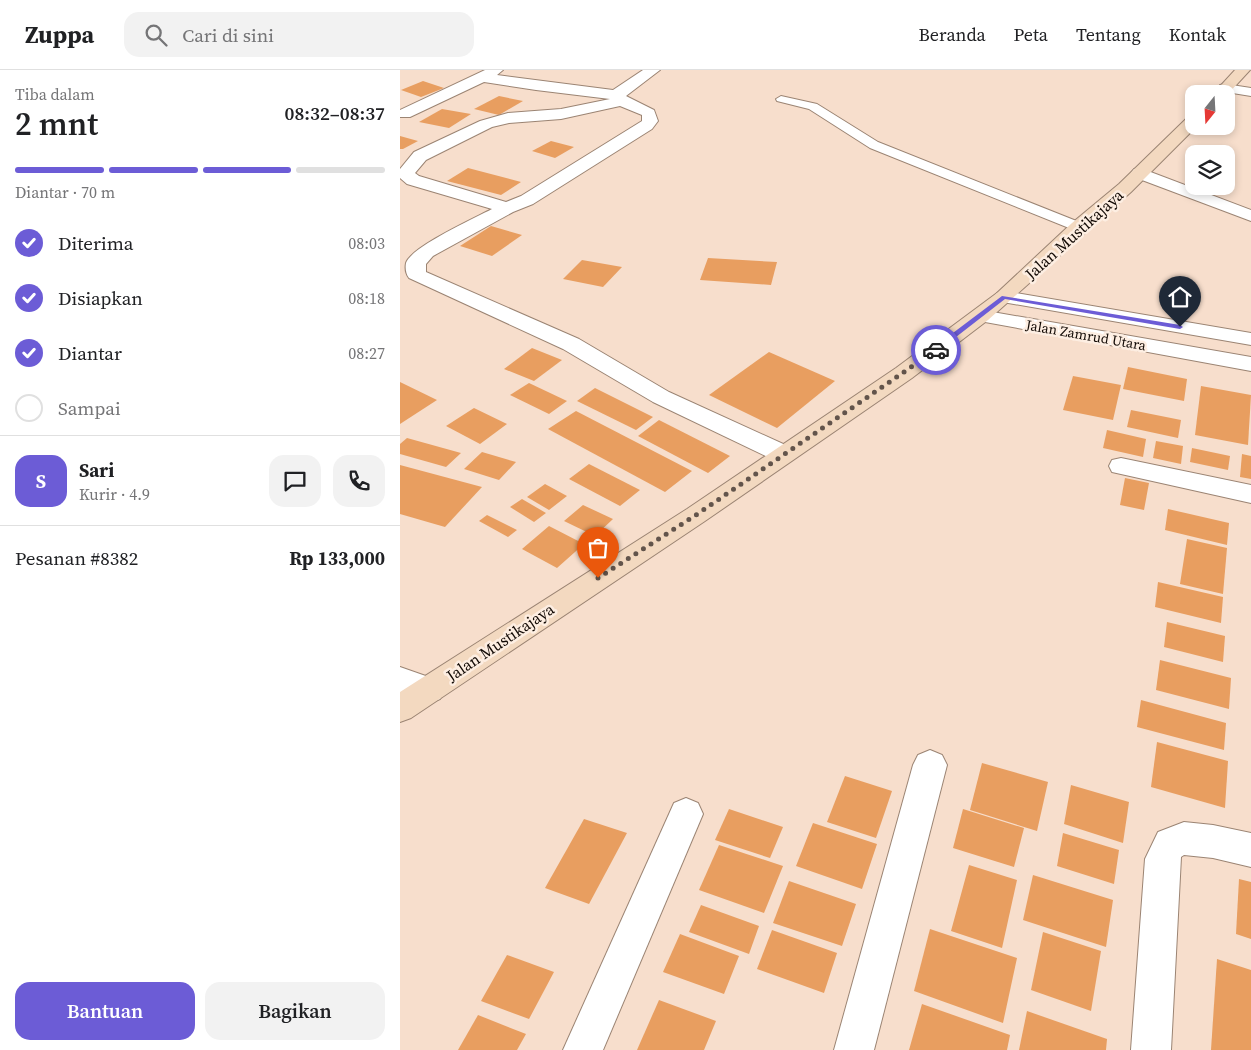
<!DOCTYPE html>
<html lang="id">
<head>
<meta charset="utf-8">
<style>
  :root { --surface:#fff; --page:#f2f2f2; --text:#202124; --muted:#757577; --line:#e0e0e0; --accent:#6c5cd6 }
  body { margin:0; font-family:"Source Serif 4",serif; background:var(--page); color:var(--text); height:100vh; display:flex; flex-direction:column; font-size:19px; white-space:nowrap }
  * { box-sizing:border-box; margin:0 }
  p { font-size:16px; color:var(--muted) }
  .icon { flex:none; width:28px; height:28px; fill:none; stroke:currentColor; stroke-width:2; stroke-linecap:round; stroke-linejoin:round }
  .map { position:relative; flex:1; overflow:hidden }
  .panel { display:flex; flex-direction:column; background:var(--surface); width:400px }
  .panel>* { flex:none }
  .needle { width:32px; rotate:198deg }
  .tools { position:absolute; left:785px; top:15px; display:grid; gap:10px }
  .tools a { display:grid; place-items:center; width:50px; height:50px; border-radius:10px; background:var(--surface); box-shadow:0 2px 8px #0003; font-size:25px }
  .pin { position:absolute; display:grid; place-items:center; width:42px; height:42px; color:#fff; margin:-51px -21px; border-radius:50% 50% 50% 0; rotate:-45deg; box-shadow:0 0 5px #0007 }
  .pin .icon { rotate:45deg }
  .courier { position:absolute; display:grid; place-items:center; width:50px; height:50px; margin:-25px; border:4px solid #6c5cd6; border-radius:50%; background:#fff; color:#222; box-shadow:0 1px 6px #0007 }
  .headline em { font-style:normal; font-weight:600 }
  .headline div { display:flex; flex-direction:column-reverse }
  .headline { display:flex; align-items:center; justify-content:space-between; height:85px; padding:0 15px }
  h1 { font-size:32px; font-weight:600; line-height:38px }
  .bar { display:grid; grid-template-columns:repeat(4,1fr); gap:8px 5px; align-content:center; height:60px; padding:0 15px }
  .bar i { height:6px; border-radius:4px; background:var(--line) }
  .bar .current { background:var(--accent) }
  .bar p { grid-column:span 4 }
  .line { display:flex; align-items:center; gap:12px; padding:0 15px; border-top:1px solid var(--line) }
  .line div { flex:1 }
  .round { display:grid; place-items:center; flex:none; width:52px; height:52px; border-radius:15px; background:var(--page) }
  ol { padding:0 15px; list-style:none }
  li { display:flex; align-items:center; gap:15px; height:55px }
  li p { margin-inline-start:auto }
  li .icon { padding:5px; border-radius:50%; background:var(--accent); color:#fff; stroke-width:4 }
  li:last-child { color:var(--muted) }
  li i { width:28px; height:28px; border:2px solid var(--line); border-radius:50% }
  .primary-button { display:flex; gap:10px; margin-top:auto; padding:10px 15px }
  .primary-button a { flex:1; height:58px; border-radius:15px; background:var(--accent); color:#fff; font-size:20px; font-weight:600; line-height:58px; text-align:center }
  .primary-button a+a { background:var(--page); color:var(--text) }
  header { display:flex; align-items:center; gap:30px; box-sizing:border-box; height:70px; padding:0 25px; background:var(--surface); border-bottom:1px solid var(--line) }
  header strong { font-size:24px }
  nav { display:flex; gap:28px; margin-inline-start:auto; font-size:18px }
  .search { width:350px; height:45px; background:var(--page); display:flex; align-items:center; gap:12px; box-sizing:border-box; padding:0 18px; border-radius:15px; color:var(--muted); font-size:19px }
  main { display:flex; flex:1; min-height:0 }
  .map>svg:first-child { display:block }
  .building { fill:#e89e60 }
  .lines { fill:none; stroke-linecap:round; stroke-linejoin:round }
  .service-casing { stroke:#9b8473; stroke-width:2 }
  .minor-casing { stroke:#9b8473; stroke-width:2 }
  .tertiary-casing { stroke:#9b8473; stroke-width:2 }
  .secondary-casing { stroke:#9b8473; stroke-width:2 }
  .service { fill:#fff; fill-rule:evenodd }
  .minor { fill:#fff; fill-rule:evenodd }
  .tertiary { fill:#fff; fill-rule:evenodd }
  .secondary { fill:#f3d9c0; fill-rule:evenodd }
  .route { fill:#6c5cd6 }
  .done { stroke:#62544b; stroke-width:5; stroke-dasharray:0 9 }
  .labels { text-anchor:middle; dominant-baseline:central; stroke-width:5; stroke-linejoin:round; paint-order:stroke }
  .far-street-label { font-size:14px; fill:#120a05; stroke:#fdeee2 }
  .street-label { font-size:16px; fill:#120a05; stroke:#fdeee2 }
</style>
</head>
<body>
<header>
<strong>Zuppa</strong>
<div class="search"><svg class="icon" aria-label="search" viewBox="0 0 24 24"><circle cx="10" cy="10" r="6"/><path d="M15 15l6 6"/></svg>Cari di sini</div>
<nav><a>Beranda</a><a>Peta</a><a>Tentang</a><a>Kontak</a></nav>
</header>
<main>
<section class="panel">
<div class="headline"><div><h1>2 mnt</h1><p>Tiba dalam</p></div><em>08:32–08:37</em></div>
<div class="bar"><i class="current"></i><i class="current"></i><i class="current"></i><i></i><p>Diantar · 70 m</p></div>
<ol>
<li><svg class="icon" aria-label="check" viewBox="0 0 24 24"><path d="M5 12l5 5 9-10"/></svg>Diterima<p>08:03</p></li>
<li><svg class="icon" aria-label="check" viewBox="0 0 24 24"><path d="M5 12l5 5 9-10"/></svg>Disiapkan<p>08:18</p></li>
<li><svg class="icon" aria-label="check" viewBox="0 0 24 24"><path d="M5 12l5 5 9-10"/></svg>Diantar<p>08:27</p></li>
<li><i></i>Sampai</li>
</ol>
<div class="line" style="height:90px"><b class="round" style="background:var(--accent);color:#fff">S</b><div><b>Sari</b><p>Kurir · 4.9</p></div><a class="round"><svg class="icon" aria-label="chat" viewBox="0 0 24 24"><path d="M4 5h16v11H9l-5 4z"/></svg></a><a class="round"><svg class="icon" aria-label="phone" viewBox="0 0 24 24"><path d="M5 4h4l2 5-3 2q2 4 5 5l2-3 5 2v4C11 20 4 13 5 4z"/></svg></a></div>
<div class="line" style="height:65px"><div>Pesanan #8382</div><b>Rp 133,000</b></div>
<div class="primary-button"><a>Bantuan</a><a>Bagikan</a></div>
</section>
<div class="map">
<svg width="851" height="980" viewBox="0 0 851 980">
  <rect width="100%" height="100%" fill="#f7decc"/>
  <g class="building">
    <polygon points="23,11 44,18 21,27 1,20"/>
    <polygon points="99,26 123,31 99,45 74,39"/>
    <polygon points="42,39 71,44 49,58 19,52"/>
    <polygon points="0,66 18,71 3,79 0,79"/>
    <polygon points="151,71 174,77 155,88 132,81"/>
    <polygon points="68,98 121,112 101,125 47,111"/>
    <polygon points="91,156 122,165 92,186 60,176"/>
    <polygon points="308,188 377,192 371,215 300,210"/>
    <polygon points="182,190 222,197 203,217 163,209"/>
    <polygon points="132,278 162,290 134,311 104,299"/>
    <polygon points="369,282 435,311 377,358 309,325"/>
    <polygon points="728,297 787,309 784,331 723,319"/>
    <polygon points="673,306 721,315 713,350 663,340"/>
    <polygon points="0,312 37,330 0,354"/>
    <polygon points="129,313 167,331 149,344 110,325"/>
    <polygon points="801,316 851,325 848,375 795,365"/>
    <polygon points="195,318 253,347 236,360 177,331"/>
    <polygon points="74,338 107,354 80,374 46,356"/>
    <polygon points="731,340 781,350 778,368 727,357"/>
    <polygon points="176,341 292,401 265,422 148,359"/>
    <polygon points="259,350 330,386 308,403 238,366"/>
    <polygon points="707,360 746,369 743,387 703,378"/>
    <polygon points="7,368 61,383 46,397 0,384 0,374"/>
    <polygon points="756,371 783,376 781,394 753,388"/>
    <polygon points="792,378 830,386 828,400 790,392"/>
    <polygon points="82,382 116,392 99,410 64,399"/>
    <polygon points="842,384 851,386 851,409 840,407"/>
    <polygon points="189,394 240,420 220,436 169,409"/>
    <polygon points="0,395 82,417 45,457 0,444"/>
    <polygon points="725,408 749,413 744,440 720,435"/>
    <polygon points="145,414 167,426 149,440 127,427"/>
    <polygon points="122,429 146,443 134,452 110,437"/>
    <polygon points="183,435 213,449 195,466 164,451"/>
    <polygon points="768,439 829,453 827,475 765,460"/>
    <polygon points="87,445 117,460 108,467 79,451"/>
    <polygon points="149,456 184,474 157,498 122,479"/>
    <polygon points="787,469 827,478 823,524 780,514"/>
    <polygon points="758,512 823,527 821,553 755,537"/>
    <polygon points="767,552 825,566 823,592 764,577"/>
    <polygon points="760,590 831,608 829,639 756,620"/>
    <polygon points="741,630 826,653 824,680 737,657"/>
    <polygon points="757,672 828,691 825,738 751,717"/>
    <polygon points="582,693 648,712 637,761 570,740"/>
    <polygon points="445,706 492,721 476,768 427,752"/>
    <polygon points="671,715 729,732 723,773 664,754"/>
    <polygon points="329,739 383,757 370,788 315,770"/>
    <polygon points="563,739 624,758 614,797 553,778"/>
    <polygon points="184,749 227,763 189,834 145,818"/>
    <polygon points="413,753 477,774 462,819 396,796"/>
    <polygon points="663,763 719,780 714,814 657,796"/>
    <polygon points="319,775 383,796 364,843 299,820"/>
    <polygon points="569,795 617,810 602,878 551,861"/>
    <polygon points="633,805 713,830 706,877 623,850"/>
    <polygon points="839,809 851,812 851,869 836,864"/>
    <polygon points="389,811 456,834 442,876 373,853"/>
    <polygon points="301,835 359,856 349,884 289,862"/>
    <polygon points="530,859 617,888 603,953 514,921"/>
    <polygon points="372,860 437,883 424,923 357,899"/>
    <polygon points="643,862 701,881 691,941 631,920"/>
    <polygon points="280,864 339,886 324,924 263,902"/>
    <polygon points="107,885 154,902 129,949 81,931"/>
    <polygon points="817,889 851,900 851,980 811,980"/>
    <polygon points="259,930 316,951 304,980 237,980"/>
    <polygon points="522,934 610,965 607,980 509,980"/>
    <polygon points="627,941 707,969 706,980 619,980"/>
    <polygon points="78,945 126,964 117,980 58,980"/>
  </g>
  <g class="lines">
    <g class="service-casing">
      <polygon id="service" points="381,26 417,34 478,72 684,154 686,157 684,160 674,160 470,78 409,39 377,31 376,29"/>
    </g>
    <g class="minor-casing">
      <g id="minor">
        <path d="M85 0H103L97 5 213 20 243 0H260L226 26 254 40 258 51 252 59 133 134 113 142 33 186 26 194V202L179 269 269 322 392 378 395 384 392 390 383 392 374 390 253 332 163 279 9 208C6 204 5 198 6 193 11 177 75 148 92 139L7 114 0 108V99L14 82 80 51 108 43 161 39 210 29 136 20 84 12 10 47H0V40ZM220 36 242 45V51L121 126 106 132 19 106 15 103 26 90 92 57 109 53 161 49Z"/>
        <polygon points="825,14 851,18 851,26 820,21 818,18 820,15"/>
        <polygon points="740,98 851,140 851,151 734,107 731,103 734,99"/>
        <polygon points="721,388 851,415 851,433 712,402 709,396 712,390"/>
        <polygon points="0,597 40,611 45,620 40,629 29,633 0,623"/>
        <polygon points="530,680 542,685 547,695 474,980 434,980 513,695 518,685"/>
        <polygon points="286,728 298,733 303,744 203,980 163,980 274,733"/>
        <polygon points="784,752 813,755 851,763 851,797 813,788 784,785 781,787 771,980 731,980 745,789 758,762"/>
      </g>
    </g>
    <g class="tertiary-casing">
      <g id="tertiary">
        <polygon points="604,221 851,263 851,275 597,231 594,227 597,223"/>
        <polygon points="581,240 851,287 851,301 574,250 571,246 574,242"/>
      </g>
    </g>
    <g class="secondary-casing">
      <g id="secondary">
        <polygon points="835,0 850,0 826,26 826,24 813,24"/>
        <polygon points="794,45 794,56 797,56 731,122 588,250 512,308 305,451 11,648 0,652 0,622 287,439 496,298 597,223 672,153 719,114 788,47"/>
      </g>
    </g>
    <use href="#service" class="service"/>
    <use href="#minor" class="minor"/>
    <use href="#tertiary" class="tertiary"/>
    <use href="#secondary" class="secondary"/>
  </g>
  <polygon class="route" points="602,226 780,255 783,257 780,259 605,229 538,281 533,281 533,278"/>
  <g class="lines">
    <polyline class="done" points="198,508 296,445 536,280"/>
  </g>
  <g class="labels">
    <g class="far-street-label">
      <text transform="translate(686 265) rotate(10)">Jalan Zamrud Utara</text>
    </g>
    <g class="street-label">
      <text transform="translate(674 164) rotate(-42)">Jalan Mustikajaya</text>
      <text transform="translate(100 572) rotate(-34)">Jalan Mustikajaya</text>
    </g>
  </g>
</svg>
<div class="tools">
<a><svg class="needle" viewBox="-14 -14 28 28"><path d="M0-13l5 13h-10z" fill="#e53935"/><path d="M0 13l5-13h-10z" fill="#757577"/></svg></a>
<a><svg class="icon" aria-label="layers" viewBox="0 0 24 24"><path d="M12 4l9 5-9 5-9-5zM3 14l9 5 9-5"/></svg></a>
</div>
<div class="pin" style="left:198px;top:508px;background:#ea580c"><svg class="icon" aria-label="bag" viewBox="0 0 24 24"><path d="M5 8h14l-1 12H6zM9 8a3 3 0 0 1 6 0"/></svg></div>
<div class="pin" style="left:780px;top:257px;background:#1f2937"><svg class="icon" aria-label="home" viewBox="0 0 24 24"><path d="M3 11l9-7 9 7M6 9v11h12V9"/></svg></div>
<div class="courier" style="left:536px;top:280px"><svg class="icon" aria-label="car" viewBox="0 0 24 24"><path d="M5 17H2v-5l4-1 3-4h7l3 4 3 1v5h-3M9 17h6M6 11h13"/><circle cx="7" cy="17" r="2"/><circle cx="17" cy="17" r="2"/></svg></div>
</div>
</main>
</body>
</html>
